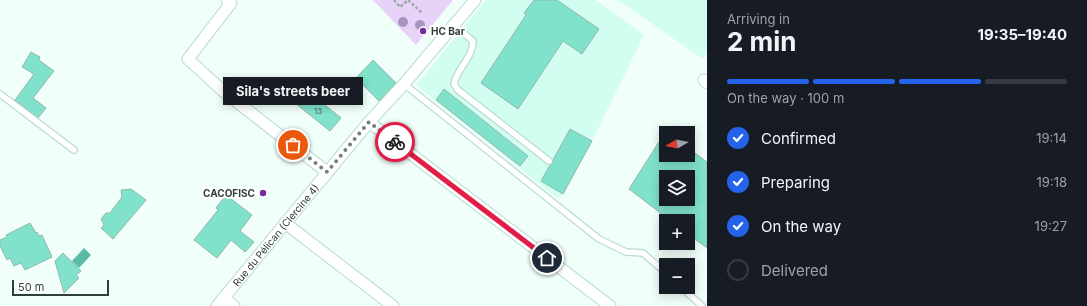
<!DOCTYPE html>
<html lang="en">
<head>
<meta charset="utf-8">
<style>
  :root { --surface:#171b24; --page:#20242c; --text:#f1f3f6; --muted:#9ea1a6; --line:#363941; --accent:#2563eb }
  body { margin:0; font-family:Inter,sans-serif; background:var(--page); color:var(--text); height:100vh; display:flex; flex-direction:column; font-size:15px; white-space:nowrap }
  * { box-sizing:border-box; margin:0 }
  p { font-size:13px; color:var(--muted) }
  .icon { flex:none; width:22px; height:22px; fill:none; stroke:currentColor; stroke-width:2; stroke-linecap:round; stroke-linejoin:round }
  .map { position:relative; flex:1; overflow:hidden }
  .details { display:flex; flex-direction:column; background:var(--surface); width:380px }
  .details>* { flex:none }
  .needle { width:26px; rotate:261deg }
  .tools { position:absolute; left:659px; top:126px; display:grid; gap:8px }
  .tools a { display:grid; place-items:center; width:36px; height:36px; border-radius:0px; background:var(--surface); box-shadow:0 2px 10px #0003; font-size:20px }
  .scale { position:absolute; left:12px; bottom:10px; width:97px; box-sizing:border-box; padding-left:4px; border:2px solid #303e3a; border-top:0; font-size:11px; line-height:14px; white-space:nowrap; color:#303e3a; -webkit-text-stroke:3px #fff; paint-order:stroke }
  .pin { position:absolute; display:grid; place-items:center; width:34px; height:34px; color:#fff; margin:-17px; border:2px solid #fff; border-radius:50%; box-shadow:0 1px 4px #0007 }
  .courier { position:absolute; display:grid; place-items:center; width:40px; height:40px; margin:-20px; border:3px solid #e11d48; border-radius:50%; background:#fff; color:#222; box-shadow:0 1px 5px #0007 }
  .bubble { position:absolute; height:28px; border-radius:0px; background:var(--surface); box-shadow:0 2px 10px #0003; font-size:13px; font-weight:700; line-height:28px; text-align:center }
  .overview em { font-style:normal; font-weight:700 }
  .overview div { display:flex; flex-direction:column-reverse }
  .overview { display:flex; align-items:center; justify-content:space-between; height:68px; padding:0 20px }
  h1 { font-size:26px; font-weight:700; line-height:30px }
  .bar { display:grid; grid-template-columns:repeat(4,1fr); gap:6px 4px; align-content:center; height:48px; padding:0 20px }
  .bar i { height:5px; border-radius:3px; background:var(--line) }
  .bar .selected { background:var(--accent) }
  .bar p { grid-column:span 4 }
  ol { padding:0 20px; list-style:none }
  li { display:flex; align-items:center; gap:12px; height:44px }
  li p { margin-inline-start:auto }
  li .icon { padding:4px; border-radius:50%; background:var(--accent); color:#fff; stroke-width:4 }
  li:last-child { color:var(--muted) }
  li i { width:22px; height:22px; border:2px solid var(--line); border-radius:50% }
  main { display:flex; flex:1; min-height:0 }
  .map>svg:first-child { display:block }
  .built { fill:#d2fef2 }
  .green { fill:#e7d3f8 }
  .water { fill:#59bca5 }
  .building { fill:#80e2ca; stroke:#95b6ad; fill-rule:evenodd }
  .lines { fill:none; stroke-linecap:round; stroke-linejoin:round }
  .service-casing { stroke:#badcd2; stroke-width:8 }
  .minor-casing { stroke:#badcd2; stroke-width:13 }
  .path { stroke:#9eaca7; stroke-width:2.5; stroke-dasharray:3 2; stroke-linecap:butt }
  .service { stroke:#fff; stroke-width:5.5 }
  .minor { stroke:#fff; stroke-width:11 }
  .tree { fill:#a895bd }
  .done { stroke:#74827d; stroke-width:4; stroke-dasharray:0 7.2 }
  .route { stroke:#e11d48; stroke-width:5 }
  .poi-dot { fill:#752da0; stroke:#fff; stroke-width:1.5 }
  .labels { text-anchor:middle; dominant-baseline:central; stroke-width:4; stroke-linejoin:round; paint-order:stroke }
  .number-label { font-size:8px; fill:#44675e }
  .poi-label { font-size:10px; font-weight:bold; fill:#303e3a; stroke:#fff; text-anchor:start }
  .street-label { font-size:10px; fill:#303e3a; stroke:#fff }
</style>
</head>
<body>
<main>
<div class="map">
<svg width="707" height="306" viewBox="0 0 707 306">
  <rect width="100%" height="100%" fill="#f1fffa"/>
  <g class="built">
    <polygon points="486,0 596,0 644,35 592,141 563,194 558,199 416,85"/>
    <polygon points="618,0 707,0 707,52 703,59"/>
  </g>
  <polygon class="green" points="373,0 453,0 416,45"/>
  <polygon class="water" points="84,248 91,255 79,268 72,261"/>
  <g class="building">
    <polygon points="534,0 557,0 599,29 582,54 563,41 518,109 481,83 526,15 524,13"/>
    <polygon points="31,52 40,57 39,60 54,71 33,98 46,108 38,118 15,100 34,74 22,67"/>
    <polygon points="373,60 396,83 379,101 356,78"/>
    <polygon points="313,81 328,92 320,101 341,118 330,131 295,103"/>
    <polygon points="444,89 528,156 520,166 436,100"/>
    <polygon points="570,129 592,141 563,194 541,181 550,165 553,163 553,160"/>
    <path d="M666 131V155H688V148L707 162V248L688 234V221H671L629 189ZM666 177H688V199H666Z"/>
    <polygon points="131,189 146,200 113,239 101,228 104,225 101,219 106,213 110,213 122,197 121,190"/>
    <polygon points="226,195 252,215 240,231 254,242 245,252 231,240 217,258 194,240 218,210 216,208"/>
    <polygon points="30,223 36,233 37,232 39,236 42,235 52,257 25,270 21,263 14,266 10,258 7,260 0,246 0,240 7,237 6,235"/>
    <polygon points="63,253 81,271 76,275 79,278 64,293 55,261"/>
  </g>
  <g class="lines">
    <g class="service-casing">
      <g id="service">
        <path d="M454 25 473 41C473 58 457 68 454 84L458 90 549 161"/>
        <polyline points="404,84 599,239 626,252 643,253 666,273"/>
        <polyline points="0,94 74,150"/>
        <polyline points="681,287 702,306"/>
      </g>
    </g>
    <g class="minor-casing">
      <g id="minor">
        <polyline points="227,0 231,3 188,59 223,91 327,172"/>
        <polyline points="704,80 707,83"/>
        <polyline points="369,122 610,306"/>
        <polyline points="285,223 393,306"/>
        <polyline points="224,298 234,306"/>
        <path id="s1" d="M217 306 369 122 404 84 475 0"/>
      </g>
    </g>
    <polyline class="path" points="394,0 400,7 408,0 422,13"/>
    <use href="#service" class="service"/>
    <use href="#minor" class="minor"/>
  </g>
  <g class="tree">
    <circle cx="403" cy="22" r="5"/>
    <circle cx="420" cy="25" r="5"/>
  </g>
  <g class="lines">
    <polyline class="done" points="293,145 327,172 369,122 395,142"/>
    <polyline class="route" points="395,142 547,258"/>
  </g>
  <g class="poi-dot">
    <circle cx="423" cy="31" r="4"/>
    <circle cx="263" cy="193" r="4"/>
  </g>
  <g class="labels">
    <g class="number-label">
      <text x="318" y="111">13</text>
    </g>
    <g class="poi-label">
      <text x="431" y="31">HC Bar</text>
      <text x="255" y="193" text-anchor="end">CACOFISC</text>
    </g>
    <g class="street-label">
      <text stroke="none"><textPath href="#s1" startOffset="92">Rue du Pélican (Clercine 4)</textPath></text>
    </g>
  </g>
</svg>
<div class="tools">
<a><svg class="needle" viewBox="-14 -14 28 28"><path d="M0-13l5 13h-10z" fill="#e53935"/><path d="M0 13l5-13h-10z" fill="#9ea1a6"/></svg></a>
<a><svg class="icon" aria-label="layers" viewBox="0 0 24 24"><path d="M12 4l9 5-9 5-9-5zM3 14l9 5 9-5"/></svg></a>
<a>+</a>
<a>−</a>
</div>
<div class="scale">50 m</div>
<div class="pin" style="left:293px;top:145px;background:#ea580c"><svg class="icon" aria-label="bag" viewBox="0 0 24 24"><path d="M5 8h14l-1 12H6zM9 8a3 3 0 0 1 6 0"/></svg></div>
<div class="pin" style="left:547px;top:258px;background:#1f2937"><svg class="icon" aria-label="home" viewBox="0 0 24 24"><path d="M3 11l9-7 9 7M6 9v11h12V9"/></svg></div>
<div class="courier" style="left:395px;top:142px"><svg class="icon" aria-label="bike" viewBox="0 0 24 24"><circle cx="6" cy="16" r="4"/><circle cx="18" cy="16" r="4"/><path d="M6 16l4-8h5l3 8M10 8l3 8H6M13 5h3"/></svg></div>
<div class="bubble" style="left:223px;top:77px;width:140px">Sila's streets beer</div>
</div>
<section class="details">
<div class="overview"><div><h1>2 min</h1><p>Arriving in</p></div><em>19:35–19:40</em></div>
<div class="bar"><i class="selected"></i><i class="selected"></i><i class="selected"></i><i></i><p>On the way · 100 m</p></div>
<ol>
<li><svg class="icon" aria-label="check" viewBox="0 0 24 24"><path d="M5 12l5 5 9-10"/></svg>Confirmed<p>19:14</p></li>
<li><svg class="icon" aria-label="check" viewBox="0 0 24 24"><path d="M5 12l5 5 9-10"/></svg>Preparing<p>19:18</p></li>
<li><svg class="icon" aria-label="check" viewBox="0 0 24 24"><path d="M5 12l5 5 9-10"/></svg>On the way<p>19:27</p></li>
<li><i></i>Delivered</li>
</ol>
</section>
</main>
</body>
</html>
